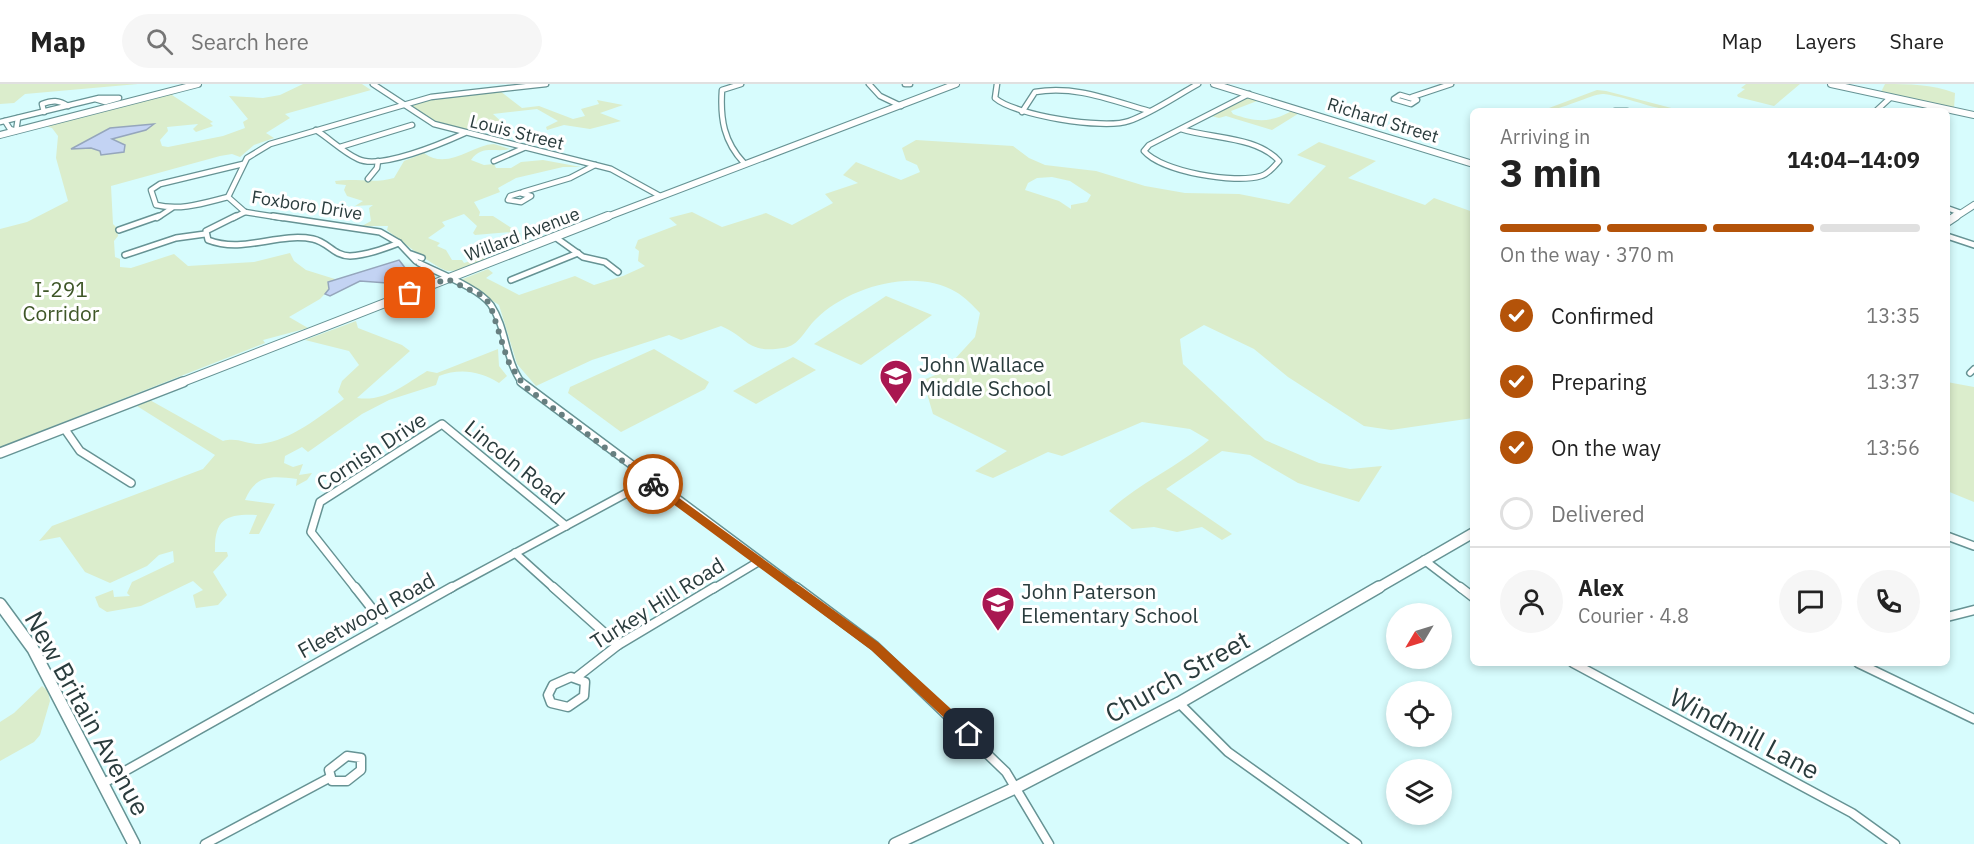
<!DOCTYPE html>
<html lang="en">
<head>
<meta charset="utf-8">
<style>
  :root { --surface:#fff; --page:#f6f6f6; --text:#222; --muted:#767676; --line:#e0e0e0; --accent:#b45309 }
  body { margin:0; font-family:"IBM Plex Sans",sans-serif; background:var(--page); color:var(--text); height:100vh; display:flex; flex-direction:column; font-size:22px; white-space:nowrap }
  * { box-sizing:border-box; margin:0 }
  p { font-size:20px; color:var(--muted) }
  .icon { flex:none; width:33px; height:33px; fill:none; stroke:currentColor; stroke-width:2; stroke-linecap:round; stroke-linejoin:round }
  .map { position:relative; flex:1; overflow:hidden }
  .details { position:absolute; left:1470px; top:24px; width:480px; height:558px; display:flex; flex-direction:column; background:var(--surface); border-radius:9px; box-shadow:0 3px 9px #0003 }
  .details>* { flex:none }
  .needle { width:39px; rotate:232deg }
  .tools { position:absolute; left:1386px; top:519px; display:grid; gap:12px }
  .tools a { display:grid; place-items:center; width:66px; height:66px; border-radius:50%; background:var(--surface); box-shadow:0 3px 9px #0003; font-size:30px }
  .pin { position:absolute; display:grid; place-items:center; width:51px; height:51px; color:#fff; margin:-26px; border-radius:12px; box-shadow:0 3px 9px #0006 }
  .courier { position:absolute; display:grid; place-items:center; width:60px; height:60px; margin:-30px; border:4px solid #b45309; border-radius:50%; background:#fff; color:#222; box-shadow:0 2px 8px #0007 }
  .overview em { font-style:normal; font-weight:700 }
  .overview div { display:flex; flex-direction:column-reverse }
  .overview { display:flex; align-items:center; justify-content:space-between; height:102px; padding:0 30px }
  h1 { font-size:39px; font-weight:700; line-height:45px }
  .bar { display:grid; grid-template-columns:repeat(4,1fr); gap:9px 6px; align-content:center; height:72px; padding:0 30px }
  .bar i { height:8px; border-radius:4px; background:var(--line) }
  .bar .current { background:var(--accent) }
  .bar p { grid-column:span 4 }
  .line { display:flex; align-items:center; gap:15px; padding:0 30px; border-top:2px solid var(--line) }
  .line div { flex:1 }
  .round { display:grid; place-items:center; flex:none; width:63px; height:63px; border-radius:32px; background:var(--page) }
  ol { padding:0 30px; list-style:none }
  li { display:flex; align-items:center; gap:18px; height:66px }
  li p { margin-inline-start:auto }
  li .icon { padding:6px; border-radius:50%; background:var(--accent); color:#fff; stroke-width:4 }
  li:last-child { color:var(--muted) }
  li i { width:33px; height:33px; border:3px solid var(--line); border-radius:50% }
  header { display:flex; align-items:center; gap:36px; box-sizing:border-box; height:84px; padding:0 30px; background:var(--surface); border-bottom:2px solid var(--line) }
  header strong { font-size:28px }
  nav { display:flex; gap:33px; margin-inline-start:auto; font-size:21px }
  .search { width:420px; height:54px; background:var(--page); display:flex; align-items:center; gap:15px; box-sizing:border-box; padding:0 21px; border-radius:33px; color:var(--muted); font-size:22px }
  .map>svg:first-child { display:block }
  .green { fill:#dbedcc; fill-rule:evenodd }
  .water { fill:#c3d3f3; stroke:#95a6bc; stroke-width:1.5 }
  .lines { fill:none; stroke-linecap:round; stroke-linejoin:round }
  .street-far3-casing { stroke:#669394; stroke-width:7 }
  .street-far2-casing { stroke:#669394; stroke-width:8 }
  .street-far1-casing { stroke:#669394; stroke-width:10 }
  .street-casing { stroke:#669394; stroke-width:11 }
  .secondary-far3-casing { stroke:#669394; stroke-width:8 }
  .secondary-far2-casing { stroke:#669394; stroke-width:10 }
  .secondary-far1-casing { stroke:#669394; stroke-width:12 }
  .secondary-casing { stroke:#669394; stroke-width:14 }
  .street-far3 { stroke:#fff; stroke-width:4.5 }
  .street-far2 { stroke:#fff; stroke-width:5 }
  .street-far1 { stroke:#fff; stroke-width:7 }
  .street { stroke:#fff; stroke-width:8 }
  .secondary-far3 { stroke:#fff; stroke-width:6 }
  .secondary-far2 { stroke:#fff; stroke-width:8 }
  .secondary-far1 { stroke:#fff; stroke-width:9 }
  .secondary { stroke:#fff; stroke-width:11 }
  .route { fill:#b45309 }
  .done { stroke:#677f80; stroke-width:6; stroke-dasharray:0 10.8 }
  .labels { text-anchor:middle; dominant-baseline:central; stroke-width:6; stroke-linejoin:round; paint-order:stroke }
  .far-street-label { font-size:18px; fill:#2a3c3d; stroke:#fff }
  .park-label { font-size:21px; fill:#3f5728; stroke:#fff }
  .poi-label { font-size:21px; fill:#2a3c3d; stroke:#fff; text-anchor:start }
  .street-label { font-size:21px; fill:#2a3c3d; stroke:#fff }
  .near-street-label { font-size:26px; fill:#2a3c3d; stroke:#fff }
</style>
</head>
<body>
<header>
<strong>Map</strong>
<div class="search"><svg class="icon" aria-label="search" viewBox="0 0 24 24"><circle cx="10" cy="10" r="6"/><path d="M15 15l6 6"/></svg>Search here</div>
<nav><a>Map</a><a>Layers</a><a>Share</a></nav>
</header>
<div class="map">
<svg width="1974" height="760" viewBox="0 0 1974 760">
  <rect width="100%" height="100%" fill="#d7fcfd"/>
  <g class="green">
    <polygon points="0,0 138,0 25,10 14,19 0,20"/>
    <polygon points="303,0 362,0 371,6 285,30 290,34 266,49 274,54 254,61 240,73 232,70 220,72 111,102 113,140 117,144 118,152 114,157 115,173 120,175 120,183 131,184 174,170 188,182 254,178 290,169 294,177 306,186 338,196 320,215 289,233 308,244 263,256 265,259 0,363 0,145 27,138 68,117 56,74 58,52 52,44 45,42 175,8 172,11 213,38 210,39 213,42 196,48 193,45 198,40 167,43 168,47 160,56 162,62 168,63 223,52 245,44 243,38 248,35 229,12 263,14 280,11"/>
    <polygon points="1746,0 1800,0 1774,22 1738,13 1737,11 1745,5 1741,4"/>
    <path d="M1885 0C1909 0 1931 0 1955 9L1954 25 1880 10Z"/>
    <path d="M1597 6 1606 7 1683 27C1655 27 1632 14 1604 10 1592 9 1562 27 1541 27Z"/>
    <polygon points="500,7 522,24 539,22 573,35 585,32 581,25 599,20 597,16 623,21 600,29 621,37 590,45 564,41 547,46 546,43 558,37 537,25 493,30 504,40 473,48 435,37 412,22 432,14"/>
    <path d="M1250 13 1273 20 1257 17 1231 27 1233 30C1255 38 1269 39 1290 28L1288 25 1301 28 1272 46 1226 32 1219 34 1211 32Z"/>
    <path d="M916 56 1013 62 1029 74 1045 81 1096 87 1145 102 1185 109 1239 110 1289 120 1326 82 1297 71 1319 58 1376 77 1348 94 1425 121 1434 114 1473 128V334L1391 346 1364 342 1288 293 1254 265 1204 241 1180 255 1183 280 1265 356 1319 379 1350 385 1382 382 1359 418 1298 399 1250 371 1222 367 1166 405 1232 450 1222 456 1202 443 1177 448 1154 443 1132 445 1109 427C1139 399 1178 383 1209 356L1190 345 1142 338 1062 372 1048 368 993 394 975 387 1007 367 933 330 923 296 943 288 975 253 980 229C973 222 965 213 956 208 915 183 848 203 816 235 805 245 800 262 783 264 746 270 748 253 721 242L681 256 669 251 592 276 536 302 517 280 499 221 460 196 488 185 493 189 486 194 519 211 575 192 594 201 623 192 645 182 638 177 639 167 635 164 638 156 677 141 669 134 692 128 722 143 766 129 792 141 833 119 825 110 858 99 843 91 856 78 901 96 920 88 917 81 906 76 902 64ZM1052 93 1070 97 1091 111 1087 118 1071 121V125L1059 117 1025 106 1028 99 1037 94Z"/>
    <path d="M494 60 510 65C496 69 482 60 471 76L484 81 494 80 496 84H511L521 78 543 76 581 83H563L516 94 498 104 500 108 474 118 480 128 479 132H493L521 150 494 157 511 148 475 151 473 149 477 142 464 130 442 138 445 142 428 154 440 159 437 162 446 166 452 176H462L464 179 483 173 485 175C474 179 459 188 448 187 438 186 398 155 387 146L388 142H362L371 137 369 124 373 121 355 122 363 117 347 112 344 106 346 101 336 100 335 97C357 94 374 100 394 94L404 77 424 69C448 87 471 61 494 60Z"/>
    <polygon points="886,212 932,231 861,281 814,260"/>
    <path d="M356 237 358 244 402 261 410 267 357 314C385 318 404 301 427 287L437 289 498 265 499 282 507 292 499 299C480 287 460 284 439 292L436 301 389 316 362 330 308 368 302 363 285 372 284 379 293 383 303 380 299 391 312 389 307 396 296 402 297 395C272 392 256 390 245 416L275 420 259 450H249L257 431C227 430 214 434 215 468H227L228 472 213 488 227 511 218 521 196 524 193 511 203 506 193 497 141 522 107 528 99 523 95 513 113 506 114 513 130 512 127 509 132 498 174 478 173 467 159 471 147 482 110 499 85 488 60 453 39 457 52 442 203 385 215 371 137 322 148 315 223 357C239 353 247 361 260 360 292 356 319 333 344 315L338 308 342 297 359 281 349 267 305 256Z"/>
    <polygon points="654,265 709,298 705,305 621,348 568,309 570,303"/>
    <polygon points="793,273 816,286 756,320 733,307"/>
    <polygon points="1947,298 1974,303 1974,418 1947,407"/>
    <polygon points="42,602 48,607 50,617 40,651 34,658 0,677 0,638 14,629"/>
  </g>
  <g class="water">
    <polygon points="154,40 146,46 112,55 125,61 124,68 101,71 100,67 91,64 71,65 110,44"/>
    <polygon points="399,176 406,185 424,190 387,199 360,197 330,212 325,210 329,205 328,198"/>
  </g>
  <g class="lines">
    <g class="street-far3-casing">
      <g id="street-far3">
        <polyline points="373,0 434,40 611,85 660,112"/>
        <path d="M741 0 722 6C720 35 724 58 744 79"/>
        <polyline points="869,0 880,12 901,22"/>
        <polyline points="905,0 910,0"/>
        <path d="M997 0 995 14C1014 31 1104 46 1129 37 1152 29 1176 12 1198 0"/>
        <polygon points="1400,11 1417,16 1411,20 1394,15"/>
        <polyline points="1412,13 1451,0"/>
        <polyline points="1615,27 1627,27"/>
        <polyline points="1876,27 1890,14"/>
        <path d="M44 28 42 20C52 16 59 16 68 22"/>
        <path d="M1022 28 1035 8C1075 1 1110 16 1149 27"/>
        <polyline points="5,37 10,45 16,47 18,34"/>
        <polyline points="0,38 99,14 119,14 105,18 95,15"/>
        <path d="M1181 45C1212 55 1256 52 1279 77 1274 83 1268 90 1261 92 1235 100 1162 88 1144 67L1149 61 1249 10"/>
        <path d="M316 46C330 55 343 68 358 75 380 86 443 59 465 49"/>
        <polyline points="340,63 412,41"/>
        <polyline points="494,77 526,63"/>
        <polyline points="368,95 377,84 378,77"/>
        <polyline points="523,108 570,94 595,81"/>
        <polygon points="520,109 531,112 521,118 508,116 510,112"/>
        <path d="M228 113C204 119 181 127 156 121L151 106 160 100 243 80"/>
        <polyline points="1947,124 1961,129"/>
        <polyline points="157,134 172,124"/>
        <polyline points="233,134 245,128"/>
        <polyline points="283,134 245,128 228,113 247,74 270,60 431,13 546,0"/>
      </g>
    </g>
    <g class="street-far2-casing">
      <g id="street-far2">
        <path d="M236 132 206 147 208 156C244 170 277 148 313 155 328 158 334 172 350 172 367 171 383 165 399 159"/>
        <polyline points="273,132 380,148 399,159 416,177"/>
        <polyline points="119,146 159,132"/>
        <polyline points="1947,152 1974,161"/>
        <polyline points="555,153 583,173 605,178 618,188"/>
        <polyline points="411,170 422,174"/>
        <polyline points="125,171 176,154 205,150"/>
        <path d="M419 179C438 189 479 204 491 221 507 245 505 276 522 299"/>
        <polyline points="511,196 578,169"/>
        <polyline points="1970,289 1974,285"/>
      </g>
    </g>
    <g class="street-far1-casing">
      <g id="street-far1">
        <polyline points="521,298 798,505"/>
        <polyline points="64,344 80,367 131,399"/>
        <polyline points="1947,452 1974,462"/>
        <polyline points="515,469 555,505"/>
        <polyline points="1424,476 1462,505"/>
        <polyline points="356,505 311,448 320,418 442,340 566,442"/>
        <polyline points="449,505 649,397"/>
        <polyline points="713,505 758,478"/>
      </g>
    </g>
    <g class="street-casing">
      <g id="street">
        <polyline points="355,503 384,540"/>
        <polyline points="553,503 618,561"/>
        <polyline points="796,503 875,562 1006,688 1049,760"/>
        <polyline points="1460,503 1473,513"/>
        <polyline points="1947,533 1974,526"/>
        <polyline points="1573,579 1852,729 1895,760"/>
        <polyline points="1858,579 1974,635"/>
        <polygon points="571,593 585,598 584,612 568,623 551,619 548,611 553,601"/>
        <polyline points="577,593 618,561 715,503"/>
        <polyline points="1179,619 1228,668 1357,760"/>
        <polygon points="347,672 361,674 361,686 347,697 332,697 329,686"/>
        <polyline points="102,700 452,503"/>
        <polyline points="205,760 329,694"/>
      </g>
    </g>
    <g class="secondary-far3-casing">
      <g id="secondary-far3">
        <polyline points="1214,0 1473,80"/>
        <polyline points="1831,0 1974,31"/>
        <polyline points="0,51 198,0"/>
        <polyline points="604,134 956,0"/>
        <polyline points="1954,134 1974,121"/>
      </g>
    </g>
    <g class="secondary-far2-casing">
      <g id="secondary-far2">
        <polyline points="1947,138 1956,132"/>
        <polyline points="180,299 608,132"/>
      </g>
    </g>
    <g class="secondary-far1-casing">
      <g id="secondary-far1">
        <polyline points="0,369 183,298"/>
        <polyline points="1376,505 1473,449"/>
      </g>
    </g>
    <g class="secondary-casing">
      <g id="secondary">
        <polyline points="0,520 33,565 134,760"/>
        <polyline points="895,760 1015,704 1179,619 1379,503"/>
      </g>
    </g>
    <use href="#street-far3" class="street-far3"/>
    <use href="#street-far2" class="street-far2"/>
    <use href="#street-far1" class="street-far1"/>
    <use href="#street" class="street"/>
    <use href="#secondary-far3" class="secondary-far3"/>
    <use href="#secondary-far2" class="secondary-far2"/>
    <use href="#secondary-far1" class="secondary-far1"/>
    <use href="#secondary" class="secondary"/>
  </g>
  <polygon class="route" points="650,398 657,398 879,559 974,646 974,653 965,653 871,566 650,403"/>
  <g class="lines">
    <polyline class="done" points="410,209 447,195 481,211 490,220 508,277 524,302 653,400"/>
  </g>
  <defs>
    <g id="school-pin" transform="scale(1.725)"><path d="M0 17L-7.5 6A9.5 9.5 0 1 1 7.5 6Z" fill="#a91751" stroke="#fff"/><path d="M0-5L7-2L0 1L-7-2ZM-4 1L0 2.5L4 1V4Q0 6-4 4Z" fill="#fff"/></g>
  </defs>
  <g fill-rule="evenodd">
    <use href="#school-pin" x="896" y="292"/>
    <use href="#school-pin" x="998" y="519"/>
  </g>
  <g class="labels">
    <g class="far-street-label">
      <text transform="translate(1383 36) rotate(17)">Richard Street</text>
      <text transform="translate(517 48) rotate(14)">Louis Street</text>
      <text transform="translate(307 121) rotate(9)">Foxboro Drive</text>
      <text transform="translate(522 150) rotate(-21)">Willard Avenue</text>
    </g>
    <g class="park-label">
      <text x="61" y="205">I-291<tspan x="61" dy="24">Corridor</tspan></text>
    </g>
    <g class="poi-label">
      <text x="919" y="280">John Wallace<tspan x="919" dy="24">Middle School</tspan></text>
      <text x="1021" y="507">John Paterson<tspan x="1021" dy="24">Elementary School</tspan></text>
    </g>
    <g class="street-label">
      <text transform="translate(371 367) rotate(-33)">Cornish Drive</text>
      <text transform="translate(515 378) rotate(39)">Lincoln Road</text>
      <text transform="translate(657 519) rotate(-32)">Turkey Hill Road</text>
      <text transform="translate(366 531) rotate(-29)">Fleetwood Road</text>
    </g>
    <g class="near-street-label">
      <text transform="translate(1177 592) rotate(-29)">Church Street</text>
      <text transform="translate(88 629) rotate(61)">New Britain Avenue</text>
      <text transform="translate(1745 649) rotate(28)">Windmill Lane</text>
    </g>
  </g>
</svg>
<div class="tools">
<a><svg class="needle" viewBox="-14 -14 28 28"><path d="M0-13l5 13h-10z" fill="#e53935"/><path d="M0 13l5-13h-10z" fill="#767676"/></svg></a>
<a><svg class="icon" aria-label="locate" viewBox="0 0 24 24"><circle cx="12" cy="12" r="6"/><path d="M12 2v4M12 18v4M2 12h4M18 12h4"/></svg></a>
<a><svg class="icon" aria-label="layers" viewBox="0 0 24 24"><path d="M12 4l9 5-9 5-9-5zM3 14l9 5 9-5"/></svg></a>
</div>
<div class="pin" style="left:410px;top:209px;background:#ea580c"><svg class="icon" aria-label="bag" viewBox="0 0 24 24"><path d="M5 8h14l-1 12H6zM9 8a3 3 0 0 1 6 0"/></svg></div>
<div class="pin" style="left:969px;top:650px;background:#1f2937"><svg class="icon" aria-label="home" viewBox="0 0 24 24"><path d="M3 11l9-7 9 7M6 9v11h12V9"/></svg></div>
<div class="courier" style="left:653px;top:400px"><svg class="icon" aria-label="bike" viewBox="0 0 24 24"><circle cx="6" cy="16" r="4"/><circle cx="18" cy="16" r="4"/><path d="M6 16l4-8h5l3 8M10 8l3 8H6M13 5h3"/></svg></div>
<section class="details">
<div class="overview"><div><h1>3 min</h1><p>Arriving in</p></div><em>14:04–14:09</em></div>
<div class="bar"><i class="current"></i><i class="current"></i><i class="current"></i><i></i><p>On the way · 370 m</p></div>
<ol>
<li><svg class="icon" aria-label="check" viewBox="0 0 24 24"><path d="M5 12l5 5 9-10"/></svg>Confirmed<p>13:35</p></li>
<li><svg class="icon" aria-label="check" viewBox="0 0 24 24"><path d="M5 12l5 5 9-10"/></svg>Preparing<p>13:37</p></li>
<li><svg class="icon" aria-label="check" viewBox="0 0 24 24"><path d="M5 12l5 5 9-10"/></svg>On the way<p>13:56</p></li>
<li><i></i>Delivered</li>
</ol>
<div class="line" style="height:108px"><a class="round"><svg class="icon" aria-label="person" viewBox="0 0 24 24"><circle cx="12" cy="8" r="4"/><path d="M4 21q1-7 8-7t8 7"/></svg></a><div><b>Alex</b><p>Courier · 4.8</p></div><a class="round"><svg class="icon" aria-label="chat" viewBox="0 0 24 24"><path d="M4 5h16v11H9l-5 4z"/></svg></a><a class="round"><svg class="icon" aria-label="phone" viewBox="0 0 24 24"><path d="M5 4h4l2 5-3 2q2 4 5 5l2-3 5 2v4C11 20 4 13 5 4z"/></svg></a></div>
</section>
</div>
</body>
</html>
